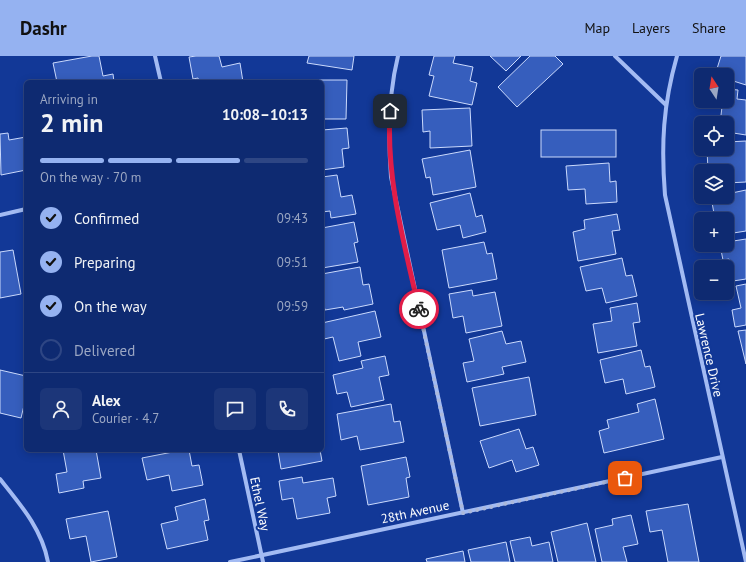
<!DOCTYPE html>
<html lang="en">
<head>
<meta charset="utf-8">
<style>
  :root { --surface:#0e2a71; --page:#1c3679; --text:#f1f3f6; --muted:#9ba7c3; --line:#2e4684; --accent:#95b2f1 }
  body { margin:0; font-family:"PT Sans",sans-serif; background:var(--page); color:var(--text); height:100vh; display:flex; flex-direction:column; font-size:15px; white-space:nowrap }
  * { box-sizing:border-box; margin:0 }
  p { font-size:13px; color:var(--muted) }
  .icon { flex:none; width:22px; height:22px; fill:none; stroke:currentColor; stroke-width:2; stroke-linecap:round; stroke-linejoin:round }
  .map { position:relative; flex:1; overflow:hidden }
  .sheet { position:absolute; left:24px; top:24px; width:300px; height:372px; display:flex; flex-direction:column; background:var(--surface); border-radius:6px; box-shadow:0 2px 10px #0003,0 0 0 1px var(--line) }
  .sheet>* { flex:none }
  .needle { width:26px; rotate:348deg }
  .tools { position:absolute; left:694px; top:12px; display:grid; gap:8px }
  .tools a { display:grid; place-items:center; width:40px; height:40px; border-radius:6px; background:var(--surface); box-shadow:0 2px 10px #0003,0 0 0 1px var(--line); font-size:20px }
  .pin { position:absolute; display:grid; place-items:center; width:34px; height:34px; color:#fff; margin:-17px; border-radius:8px; box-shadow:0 2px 6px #0006 }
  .courier { position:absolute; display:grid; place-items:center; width:40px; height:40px; margin:-20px; border:3px solid #e11d48; border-radius:50%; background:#fff; color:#222; box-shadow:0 1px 5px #0007 }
  .head em { font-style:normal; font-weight:800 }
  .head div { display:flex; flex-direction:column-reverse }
  .head { display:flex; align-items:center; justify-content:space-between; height:68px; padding:0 16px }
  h1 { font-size:26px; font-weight:800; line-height:30px }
  .bar { display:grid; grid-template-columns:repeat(4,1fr); gap:6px 4px; align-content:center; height:48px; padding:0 16px }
  .bar i { height:5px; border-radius:3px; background:var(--line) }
  .bar .selected { background:var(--accent) }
  .bar p { grid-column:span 4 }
  .line { display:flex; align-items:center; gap:10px; padding:0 16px; border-top:1px solid var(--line) }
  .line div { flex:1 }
  .round { display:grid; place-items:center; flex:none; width:42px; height:42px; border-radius:6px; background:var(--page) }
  ol { padding:0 16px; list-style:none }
  li { display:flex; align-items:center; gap:12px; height:44px }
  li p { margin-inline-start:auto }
  li .icon { padding:4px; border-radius:50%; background:var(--accent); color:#111; stroke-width:4 }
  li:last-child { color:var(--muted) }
  li i { width:22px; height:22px; border:2px solid var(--line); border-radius:50% }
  header { display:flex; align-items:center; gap:24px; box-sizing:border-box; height:56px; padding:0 20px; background:var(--accent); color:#111 }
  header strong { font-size:19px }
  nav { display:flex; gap:22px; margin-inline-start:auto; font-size:14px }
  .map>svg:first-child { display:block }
  .building { fill:#365ebd; stroke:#cbdafd }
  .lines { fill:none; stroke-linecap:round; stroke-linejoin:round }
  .minor { stroke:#a3bbf3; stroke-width:4 }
  .done { stroke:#acb9db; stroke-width:4; stroke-dasharray:0 7.2 }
  .route { stroke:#e11d48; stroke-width:5 }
  .labels { text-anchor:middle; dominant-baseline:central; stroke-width:4; stroke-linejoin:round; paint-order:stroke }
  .street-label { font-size:13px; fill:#fff; stroke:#123897 }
</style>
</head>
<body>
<header>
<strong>Dashr</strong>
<nav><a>Map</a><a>Layers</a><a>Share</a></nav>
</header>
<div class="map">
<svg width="746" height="506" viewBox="0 0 746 506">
  <rect width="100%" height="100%" fill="#123897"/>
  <g class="building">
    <polygon points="92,0 99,0 103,20 113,18 114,26 57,26 53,7"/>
    <polygon points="196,0 219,0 222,11 240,7 243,26 199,26 198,22 193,23 189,1"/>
    <polygon points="309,0 354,0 352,14 307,7"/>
    <polygon points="434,0 455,0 453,7 473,11 470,25 477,27 472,49 429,40 434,20 429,19"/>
    <polygon points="490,0 521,0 506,15"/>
    <polygon points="530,0 555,0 563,8 517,51 498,31"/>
    <polygon points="721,0 746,0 746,29 727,23 727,19 715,19"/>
    <polygon points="319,24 347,24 346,63 322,63 322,26 319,26"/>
    <polygon points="727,33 738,34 737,43 746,44 746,79 727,76 727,67 720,67 722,51 699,48 701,35 701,45 727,45"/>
    <polygon points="470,52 472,90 430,92 430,75 423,76 422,54"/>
    <polygon points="347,72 349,92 342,93 344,111 322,114 322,74"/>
    <rect x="541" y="74" width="75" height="27"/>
    <polygon points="8,77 9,84 26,81 26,114 1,119 0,78"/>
    <polygon points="746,85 746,126 727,127 727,115 708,115 707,93 727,93 727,86"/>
    <polygon points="470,94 476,131 433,139 430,121 426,122 422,103"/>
    <polygon points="609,107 610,126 616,125 617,146 586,148 585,133 568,134 566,110"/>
    <polygon points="337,119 341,141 352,139 356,158 331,162 330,155 322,156 322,121"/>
    <polygon points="746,134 746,175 727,178 727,163 715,163 711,141 727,141 727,138"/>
    <polygon points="470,137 476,161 482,159 486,176 463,182 460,169 437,174 430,147"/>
    <polygon points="617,158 620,174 612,175 616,198 578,205 573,176 585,173 584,164"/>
    <polygon points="354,166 358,186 354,187 358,206 322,212 322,172"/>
    <polygon points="746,183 746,223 733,225 729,203 723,204 720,189 727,189 727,186"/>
    <polygon points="484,186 487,198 492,197 497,223 449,232 442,194"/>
    <polygon points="13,194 21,238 0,242 0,196"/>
    <polygon points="622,202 626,220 632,219 637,240 606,247 602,232 586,235 580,211"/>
    <polygon points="360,211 363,229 369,228 373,248 344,254 343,251 325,254 322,240 322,218"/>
    <polygon points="746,228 746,269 735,271 732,254 741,252 736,230"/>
    <polygon points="472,234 473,240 495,236 502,270 466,277 463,260 453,262 449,238"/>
    <polygon points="637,247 640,266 633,267 637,290 598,297 593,268 612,265 610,252"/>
    <polygon points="375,255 381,281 358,286 361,300 339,305 333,281 324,283 322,267"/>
    <polygon points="746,274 746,308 738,275"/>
    <polygon points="502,275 506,288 521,285 526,306 502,311 504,318 467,326 463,307 474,305 469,283"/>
    <polygon points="641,294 645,311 650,310 655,331 626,338 623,323 605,327 600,304"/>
    <polygon points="385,300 389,319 379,321 384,344 351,351 347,336 337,338 333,319 363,312 361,305"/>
    <polygon points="0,314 26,320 26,341 21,362 0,357"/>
    <polygon points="529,321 536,359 480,370 472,332"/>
    <polygon points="655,343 664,383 604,397 599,375 609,372 607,364 639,356 637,348"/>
    <polygon points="391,348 394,366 400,365 404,386 360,394 357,380 341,384 337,358"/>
    <polygon points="519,373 526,393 533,391 539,409 516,416 512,404 489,412 480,385"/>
    <polygon points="63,394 96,394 101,422 83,425 84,432 59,437 56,418 67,416"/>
    <polygon points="183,394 189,394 192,410 199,409 203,429 172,435 169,419 147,424 142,402"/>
    <polygon points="272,394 320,394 322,405 281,413 278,395 272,396"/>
    <polygon points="406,401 410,421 406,422 409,441 368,449 361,410"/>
    <polygon points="302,421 303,427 333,422 336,440 327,442 330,457 297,463 293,442 282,444 279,425"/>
    <polygon points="205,443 209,464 204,465 208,484 167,493 161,468 178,464 175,451"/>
    <polygon points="688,448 699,506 668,506 662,474 650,476 646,455"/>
    <polygon points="108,455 117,501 91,506 86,480 70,483 66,463"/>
    <polygon points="631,459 638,488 623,491 627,506 602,506 595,473 613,469 612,463"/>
    <polygon points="587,467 596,506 558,506 551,476"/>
    <polygon points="530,481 532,490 549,486 553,506 515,506 510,485"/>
    <polygon points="506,486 510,506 471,506 468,494"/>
    <polygon points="463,495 465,506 427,506 426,503"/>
  </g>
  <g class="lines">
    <g class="minor">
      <polyline points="155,0 161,26"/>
      <path d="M398 0C388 40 388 81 391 121L463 457"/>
      <polyline points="615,0 666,49"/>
      <path d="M677 0C663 49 661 89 665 139L746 506"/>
      <polyline points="0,159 26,153"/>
      <polyline points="239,394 263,506"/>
      <path d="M0 423C20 448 42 473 48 506"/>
      <polyline points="230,506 722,401"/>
    </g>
  </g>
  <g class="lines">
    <polyline class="done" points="419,253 463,457 625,422"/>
    <path class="route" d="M390 55C386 123 404 187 419 253"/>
  </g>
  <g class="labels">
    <g class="street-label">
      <text transform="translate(709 299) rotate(77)">Lawrence Drive</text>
      <text transform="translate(260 448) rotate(78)">Ethel Way</text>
      <text transform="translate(415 456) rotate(-12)">28th Avenue</text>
    </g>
  </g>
</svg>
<div class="tools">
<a><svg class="needle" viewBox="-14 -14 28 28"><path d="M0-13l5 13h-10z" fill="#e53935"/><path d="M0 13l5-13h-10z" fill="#9ba7c3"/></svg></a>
<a><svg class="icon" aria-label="locate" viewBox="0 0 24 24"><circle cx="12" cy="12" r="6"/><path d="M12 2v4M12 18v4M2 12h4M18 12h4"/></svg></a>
<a><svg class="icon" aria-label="layers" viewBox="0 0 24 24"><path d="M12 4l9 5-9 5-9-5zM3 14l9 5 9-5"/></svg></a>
<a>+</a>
<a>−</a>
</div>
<div class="pin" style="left:625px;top:422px;background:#ea580c"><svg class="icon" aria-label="bag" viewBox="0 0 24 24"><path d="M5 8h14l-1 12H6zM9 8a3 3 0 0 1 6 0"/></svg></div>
<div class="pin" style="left:390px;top:55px;background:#1f2937"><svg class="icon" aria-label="home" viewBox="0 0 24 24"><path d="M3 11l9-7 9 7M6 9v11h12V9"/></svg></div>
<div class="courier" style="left:419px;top:253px"><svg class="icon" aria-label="bike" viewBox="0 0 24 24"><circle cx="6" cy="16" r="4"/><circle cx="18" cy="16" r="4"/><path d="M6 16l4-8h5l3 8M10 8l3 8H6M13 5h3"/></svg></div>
<section class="sheet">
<div class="head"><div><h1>2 min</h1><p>Arriving in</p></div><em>10:08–10:13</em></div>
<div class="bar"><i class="selected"></i><i class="selected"></i><i class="selected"></i><i></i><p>On the way · 70 m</p></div>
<ol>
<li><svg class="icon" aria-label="check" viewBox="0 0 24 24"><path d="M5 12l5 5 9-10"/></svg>Confirmed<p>09:43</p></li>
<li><svg class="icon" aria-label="check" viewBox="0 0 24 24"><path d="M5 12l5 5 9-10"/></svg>Preparing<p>09:51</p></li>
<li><svg class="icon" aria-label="check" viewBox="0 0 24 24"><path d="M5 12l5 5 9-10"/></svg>On the way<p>09:59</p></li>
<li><i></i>Delivered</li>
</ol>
<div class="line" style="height:72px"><a class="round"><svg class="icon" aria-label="person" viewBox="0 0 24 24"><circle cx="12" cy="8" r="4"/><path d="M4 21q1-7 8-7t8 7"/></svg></a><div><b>Alex</b><p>Courier · 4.7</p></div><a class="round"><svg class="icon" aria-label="chat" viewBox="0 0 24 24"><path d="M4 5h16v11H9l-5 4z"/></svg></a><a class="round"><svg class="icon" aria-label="phone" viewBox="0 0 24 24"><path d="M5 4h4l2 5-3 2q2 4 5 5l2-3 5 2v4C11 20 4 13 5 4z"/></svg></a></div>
</section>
</div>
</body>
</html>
